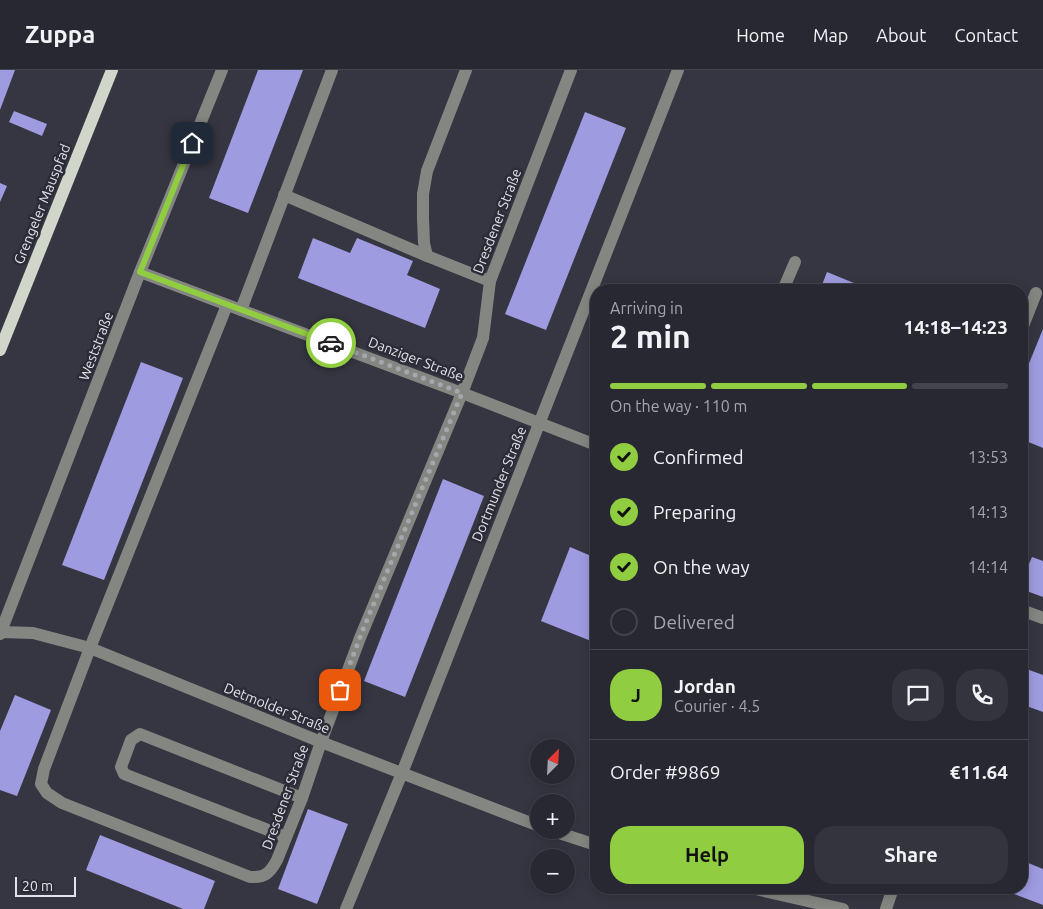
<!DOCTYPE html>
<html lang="en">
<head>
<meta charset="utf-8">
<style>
  :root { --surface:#282832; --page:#34343e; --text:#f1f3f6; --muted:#a5a6ac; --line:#44444d; --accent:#91cd40 }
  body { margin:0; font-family:Ubuntu,sans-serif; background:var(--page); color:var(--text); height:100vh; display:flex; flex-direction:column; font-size:19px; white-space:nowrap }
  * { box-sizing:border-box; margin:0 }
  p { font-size:16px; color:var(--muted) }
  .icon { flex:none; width:28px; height:28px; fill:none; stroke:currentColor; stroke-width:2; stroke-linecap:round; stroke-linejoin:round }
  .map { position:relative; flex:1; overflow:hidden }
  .sheet { position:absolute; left:590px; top:214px; width:438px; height:610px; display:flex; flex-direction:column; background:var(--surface); border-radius:20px; box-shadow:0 2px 12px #0003,0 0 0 1px var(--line) }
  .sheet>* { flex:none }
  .needle { width:32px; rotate:24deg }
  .fabs { position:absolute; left:530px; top:669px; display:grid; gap:10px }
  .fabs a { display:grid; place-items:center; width:45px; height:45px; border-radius:50%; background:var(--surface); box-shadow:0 2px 12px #0003,0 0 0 1px var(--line); font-size:25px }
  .scale { position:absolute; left:15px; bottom:12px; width:61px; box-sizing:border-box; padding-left:5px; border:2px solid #e2e2ea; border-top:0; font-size:14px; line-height:18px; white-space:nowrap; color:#e2e2ea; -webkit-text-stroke:4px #2c2c38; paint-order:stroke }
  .pin { position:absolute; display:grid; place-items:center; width:42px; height:42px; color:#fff; margin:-21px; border-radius:10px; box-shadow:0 2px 8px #0006 }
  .courier { position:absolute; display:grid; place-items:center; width:50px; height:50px; margin:-25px; border:4px solid #91cd40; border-radius:50%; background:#fff; color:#222; box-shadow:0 1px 6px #0007 }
  .head em { font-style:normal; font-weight:700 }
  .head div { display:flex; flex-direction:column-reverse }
  .head { display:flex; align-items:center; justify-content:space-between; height:85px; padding:0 20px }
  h1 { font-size:32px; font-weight:700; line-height:38px }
  .bar { display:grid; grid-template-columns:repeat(4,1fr); gap:8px 5px; align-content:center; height:60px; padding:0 20px }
  .bar i { height:6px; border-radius:4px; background:var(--line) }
  .bar .current { background:var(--accent) }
  .bar p { grid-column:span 4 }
  .line { display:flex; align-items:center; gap:12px; padding:0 20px; border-top:1px solid var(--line) }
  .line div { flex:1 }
  .round { display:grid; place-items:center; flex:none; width:52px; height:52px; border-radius:20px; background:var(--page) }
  ol { padding:0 20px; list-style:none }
  li { display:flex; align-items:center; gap:15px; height:55px }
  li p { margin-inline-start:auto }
  li .icon { padding:5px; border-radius:50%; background:var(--accent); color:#111; stroke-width:4 }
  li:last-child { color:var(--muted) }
  li i { width:28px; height:28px; border:2px solid var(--line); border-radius:50% }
  .cta { display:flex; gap:10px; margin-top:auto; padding:10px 20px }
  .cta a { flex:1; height:58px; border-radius:20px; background:var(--accent); color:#111; font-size:20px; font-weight:700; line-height:58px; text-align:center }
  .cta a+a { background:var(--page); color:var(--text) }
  header { display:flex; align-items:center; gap:30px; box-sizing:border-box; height:70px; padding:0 25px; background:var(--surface); border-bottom:1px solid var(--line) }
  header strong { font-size:24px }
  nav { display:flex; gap:28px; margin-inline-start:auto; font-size:18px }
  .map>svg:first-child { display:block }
  .building { fill:#9e9be0 }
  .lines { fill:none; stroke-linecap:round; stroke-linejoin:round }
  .minor { stroke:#848781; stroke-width:12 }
  .major { stroke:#d0d6ca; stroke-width:12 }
  .done { stroke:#a6a6af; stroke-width:5; stroke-dasharray:0 9 }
  .route { stroke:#91cd40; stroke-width:6 }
  .labels { text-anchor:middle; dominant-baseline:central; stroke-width:5; stroke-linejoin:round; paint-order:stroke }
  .street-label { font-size:14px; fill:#e2e2ea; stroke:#2c2c38 }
</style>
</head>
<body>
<header>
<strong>Zuppa</strong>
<nav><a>Home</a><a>Map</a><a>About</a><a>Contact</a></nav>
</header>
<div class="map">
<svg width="1043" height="839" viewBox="0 0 1043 839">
  <rect width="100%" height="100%" fill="#363642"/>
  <g class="building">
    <polygon points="0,0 15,0 0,40"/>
    <polygon points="258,0 303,0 248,143 209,128"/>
    <polygon points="14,41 47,54 42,66 9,52"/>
    <polygon points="585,42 626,58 546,260 505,244"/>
    <polygon points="0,113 7,116 0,132"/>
    <polygon points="313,168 350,183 357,168 413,191 407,205 440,219 425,258 298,208"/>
    <polygon points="827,202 871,220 820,220"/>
    <polygon points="1043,259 1043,378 1021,369 1021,313"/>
    <polygon points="141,292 183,308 104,510 62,495"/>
    <polygon points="443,409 484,426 405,627 364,611"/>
    <polygon points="570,477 596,488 596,573 541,551"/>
    <polygon points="1032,487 1043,491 1043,527 1021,519 1021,513"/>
    <polygon points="1021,597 1043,605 1043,642 1021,634"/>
    <polygon points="15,625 51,640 17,726 0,720 0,661"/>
    <polygon points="308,739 348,754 317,834 278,819"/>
    <polygon points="100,765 215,811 204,839 183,839 86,800"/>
    <polygon points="1021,790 1043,799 1043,835 998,818 1021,818"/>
  </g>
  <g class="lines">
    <g class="minor">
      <polyline points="284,125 427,186 490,211"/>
      <polyline points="427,186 424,173 423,148 423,124 427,101 466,0"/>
      <polyline points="140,202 462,323 596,375"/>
      <polyline points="783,220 795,192"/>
      <path d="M227 235 90 578 44 699 41 714 47 723 62 733 250 807C265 808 270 803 277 790L302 728 321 672 360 568 462 323 483 268 490 211 571 0"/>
      <polyline points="241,240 332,0"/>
      <polyline points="1021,261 1036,223"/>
      <polyline points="1021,540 1043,548"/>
      <polyline points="1,562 33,563 90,578 321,672 539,756"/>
      <polyline points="0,564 140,202 222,0"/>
      <polyline points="550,760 596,775"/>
      <polyline points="286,767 124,704 121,697 131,670 140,664 302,728"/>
      <polyline points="751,818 843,839"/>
      <polyline points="346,839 402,703 678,0"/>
      <polyline points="886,839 893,818"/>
    </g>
    <polyline class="major" points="0,280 112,0"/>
  </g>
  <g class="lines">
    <polyline class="done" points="331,273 462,323 364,557 340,620"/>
    <polyline class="route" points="192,73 140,202 331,273"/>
  </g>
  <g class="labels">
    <g class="street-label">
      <text transform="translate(42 134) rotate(-68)">Grengeler Mauspfad</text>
      <text transform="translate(497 151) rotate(-69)">Dresdener Straße</text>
      <text transform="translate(96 276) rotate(-69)">Weststraße</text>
      <text transform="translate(416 289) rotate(21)">Danziger Straße</text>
      <text transform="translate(499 414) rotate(-68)">Dortmunder Straße</text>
      <text transform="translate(277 638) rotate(22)">Detmolder Straße</text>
      <text transform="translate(285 727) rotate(-70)">Dresdener Straße</text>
    </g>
  </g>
</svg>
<div class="fabs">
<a><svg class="needle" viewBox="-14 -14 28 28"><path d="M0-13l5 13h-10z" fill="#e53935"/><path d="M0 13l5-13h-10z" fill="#a5a6ac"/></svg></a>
<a>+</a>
<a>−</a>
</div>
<div class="scale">20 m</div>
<div class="pin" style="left:340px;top:620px;background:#ea580c"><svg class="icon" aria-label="bag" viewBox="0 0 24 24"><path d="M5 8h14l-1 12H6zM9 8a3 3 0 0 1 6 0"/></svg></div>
<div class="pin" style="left:192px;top:73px;background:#1f2937"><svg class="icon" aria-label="home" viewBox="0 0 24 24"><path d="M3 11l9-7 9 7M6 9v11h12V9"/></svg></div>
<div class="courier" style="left:331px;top:273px"><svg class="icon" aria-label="car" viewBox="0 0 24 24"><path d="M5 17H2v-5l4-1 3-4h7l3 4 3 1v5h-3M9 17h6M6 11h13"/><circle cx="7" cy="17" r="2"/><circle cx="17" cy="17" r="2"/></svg></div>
<section class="sheet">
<div class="head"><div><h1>2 min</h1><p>Arriving in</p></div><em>14:18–14:23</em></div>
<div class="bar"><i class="current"></i><i class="current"></i><i class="current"></i><i></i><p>On the way · 110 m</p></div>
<ol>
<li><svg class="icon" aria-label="check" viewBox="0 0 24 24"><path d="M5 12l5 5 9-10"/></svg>Confirmed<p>13:53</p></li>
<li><svg class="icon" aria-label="check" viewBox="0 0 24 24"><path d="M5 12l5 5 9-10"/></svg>Preparing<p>14:13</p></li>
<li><svg class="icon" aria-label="check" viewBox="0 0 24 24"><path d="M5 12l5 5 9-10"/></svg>On the way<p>14:14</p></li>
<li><i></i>Delivered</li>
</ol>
<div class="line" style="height:90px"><b class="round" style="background:var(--accent);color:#111">J</b><div><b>Jordan</b><p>Courier · 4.5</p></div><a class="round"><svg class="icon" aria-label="chat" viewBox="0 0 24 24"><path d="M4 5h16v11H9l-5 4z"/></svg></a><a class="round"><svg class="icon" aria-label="phone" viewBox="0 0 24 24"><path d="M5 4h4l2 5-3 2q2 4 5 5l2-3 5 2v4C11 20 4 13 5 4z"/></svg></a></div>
<div class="line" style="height:65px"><div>Order #9869</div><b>€11.64</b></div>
<div class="cta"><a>Help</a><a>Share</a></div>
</section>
</div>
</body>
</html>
